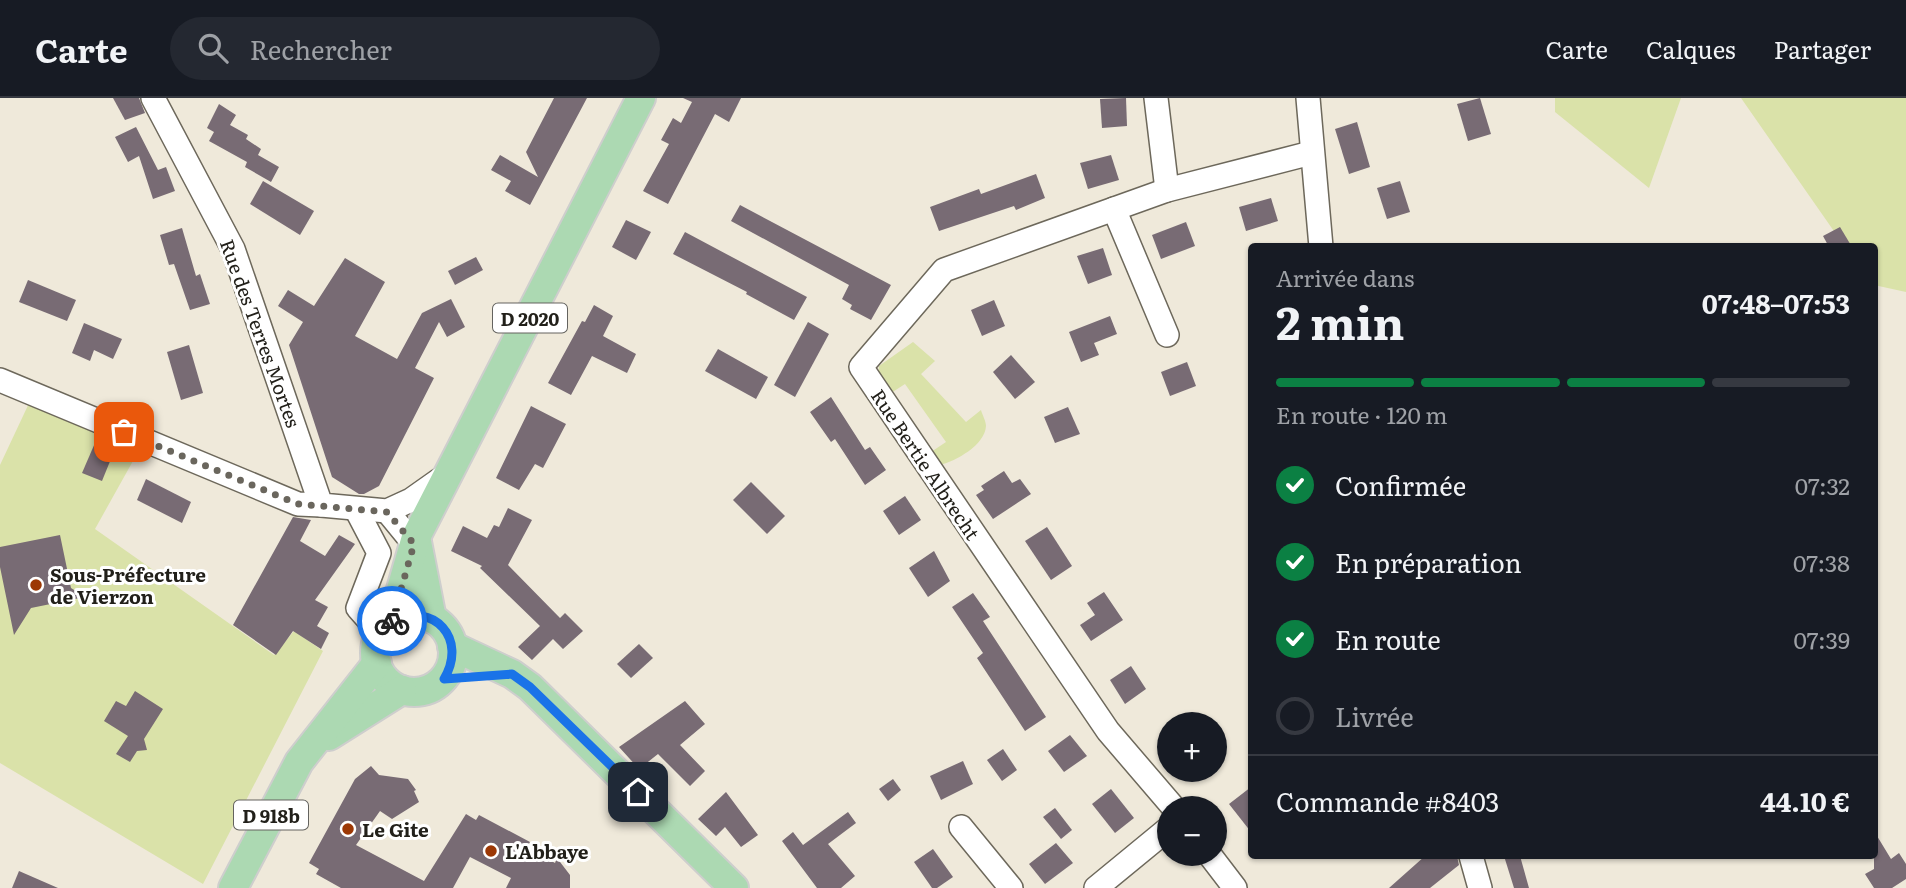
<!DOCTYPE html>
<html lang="fr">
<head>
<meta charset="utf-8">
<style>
  :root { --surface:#171b24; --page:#242831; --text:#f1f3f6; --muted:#9ea1a6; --line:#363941; --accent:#0b8043 }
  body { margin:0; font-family:Literata,serif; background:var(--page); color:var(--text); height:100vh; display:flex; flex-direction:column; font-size:26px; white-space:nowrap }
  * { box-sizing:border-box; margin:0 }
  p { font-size:23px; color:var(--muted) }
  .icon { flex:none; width:38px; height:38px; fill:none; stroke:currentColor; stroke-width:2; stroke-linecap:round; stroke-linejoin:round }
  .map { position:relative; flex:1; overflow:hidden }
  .side { position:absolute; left:1248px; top:145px; width:630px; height:616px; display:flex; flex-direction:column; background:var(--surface); border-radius:7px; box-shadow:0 2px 5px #0004 }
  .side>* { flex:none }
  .controls { position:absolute; left:1157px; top:614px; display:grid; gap:14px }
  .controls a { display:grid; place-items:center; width:70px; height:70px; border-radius:50%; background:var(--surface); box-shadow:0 2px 5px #0004; font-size:35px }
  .pin { position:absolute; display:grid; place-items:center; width:60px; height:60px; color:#fff; margin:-30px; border-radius:14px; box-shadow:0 4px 10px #0006 }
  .courier { position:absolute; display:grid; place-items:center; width:70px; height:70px; margin:-35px; border:5px solid #1a73e8; border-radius:50%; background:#fff; color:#222; box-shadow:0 2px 9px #0007 }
  .overview em { font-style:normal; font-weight:700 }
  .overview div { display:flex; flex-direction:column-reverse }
  .overview { display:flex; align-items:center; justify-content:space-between; height:119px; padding:0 28px }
  h1 { font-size:46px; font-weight:700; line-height:52px }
  .bar { display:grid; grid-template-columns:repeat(4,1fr); gap:10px 7px; align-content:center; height:84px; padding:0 28px }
  .bar i { height:9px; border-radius:5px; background:var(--line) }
  .bar .active { background:var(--accent) }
  .bar p { grid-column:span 4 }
  .line { display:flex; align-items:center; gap:18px; padding:0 28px; border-top:2px solid var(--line) }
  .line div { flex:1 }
  ol { padding:0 28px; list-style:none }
  li { display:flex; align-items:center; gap:21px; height:77px }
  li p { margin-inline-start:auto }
  li .icon { padding:7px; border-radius:50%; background:var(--accent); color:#fff; stroke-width:4 }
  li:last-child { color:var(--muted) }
  li i { width:38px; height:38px; border:4px solid var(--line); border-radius:50% }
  header { display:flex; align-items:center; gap:42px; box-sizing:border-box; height:98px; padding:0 35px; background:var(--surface); border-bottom:2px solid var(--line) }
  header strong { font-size:33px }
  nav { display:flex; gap:38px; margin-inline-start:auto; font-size:24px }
  .search { width:490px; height:63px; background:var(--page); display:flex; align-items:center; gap:18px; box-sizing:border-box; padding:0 24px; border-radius:38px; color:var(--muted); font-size:26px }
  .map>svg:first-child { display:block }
  .green { fill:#dae2a9 }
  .building { fill:#786b74 }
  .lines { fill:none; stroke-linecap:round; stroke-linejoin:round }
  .minor-casing { stroke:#6d685b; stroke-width:26 }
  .major-casing { stroke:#cececd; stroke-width:32 }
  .minor { stroke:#fff; stroke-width:23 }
  .major { stroke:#acd9b2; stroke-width:28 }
  .done { stroke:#6a665d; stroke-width:7; stroke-dasharray:0 12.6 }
  .route { stroke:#1a73e8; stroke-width:9 }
  .poi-dot { fill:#9c3805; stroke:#fff; stroke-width:2.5 }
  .labels { text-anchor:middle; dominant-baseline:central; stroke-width:6; stroke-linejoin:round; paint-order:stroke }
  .shield { fill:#fff; stroke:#64635f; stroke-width:2 }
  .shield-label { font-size:18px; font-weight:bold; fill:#22201a }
  .street-label { font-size:19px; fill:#22201a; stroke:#fff }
  .poi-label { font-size:19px; font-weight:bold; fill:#22201a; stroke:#fff; text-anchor:start }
</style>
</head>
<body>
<header>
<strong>Carte</strong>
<div class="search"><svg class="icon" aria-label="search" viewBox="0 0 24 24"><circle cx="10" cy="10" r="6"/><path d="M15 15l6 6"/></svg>Rechercher</div>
<nav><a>Carte</a><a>Calques</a><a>Partager</a></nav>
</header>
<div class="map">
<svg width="1906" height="790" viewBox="0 0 1906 790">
  <rect width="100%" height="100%" fill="#efe9da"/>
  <g class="green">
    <polygon points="1555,0 1681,0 1649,90 1555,14"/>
    <polygon points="1741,0 1906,0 1906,194 1874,187 1874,149 1845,149"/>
    <path d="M913 244 935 263 921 276 966 324 981 312C982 316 986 323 986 328 985 347 956 363 940 367L928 356 946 344 905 286 888 297 878 278 879 268Z"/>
    <polygon points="31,301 143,345 95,431 274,557 294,533 323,553 203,786 0,665 0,367"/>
  </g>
  <g class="building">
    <polygon points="113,0 139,0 145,15 125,22"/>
    <polygon points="554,0 587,0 530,107 505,93 511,83 491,72 500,57 538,79 526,54"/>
    <polygon points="683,0 741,0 729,24 715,16 668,106 643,93 669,46 661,42 673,20 681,25 692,4"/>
    <polygon points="1126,0 1127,28 1102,30 1100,1"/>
    <polygon points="1480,0 1491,36 1468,43 1457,6"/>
    <polygon points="219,6 236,17 230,27 248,37 246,41 261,51 258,57 279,69 271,84 245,69 247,64 209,43 214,34 207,30"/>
    <polygon points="1357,24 1370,69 1349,76 1335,31"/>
    <polygon points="136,29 158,72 166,69 175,93 153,101 139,58 128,64 115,39"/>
    <polygon points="1111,57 1119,82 1088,91 1080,65"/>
    <polygon points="1036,76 1045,100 1016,112 1014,108 939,133 930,109 979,91 981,96"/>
    <polygon points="263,83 314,113 300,137 250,106"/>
    <polygon points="1400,83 1410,114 1387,121 1377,90"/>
    <polygon points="1271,100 1278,123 1246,133 1239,109"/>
    <polygon points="740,107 891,187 871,222 850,211 852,207 842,201 849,187 731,123"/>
    <polygon points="626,122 651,134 636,162 612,149"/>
    <polygon points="1186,124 1195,148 1161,161 1152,137"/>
    <polygon points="1840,129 1852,149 1829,149 1823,138"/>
    <polygon points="182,130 196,178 200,176 210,206 190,212 174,166 169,167 160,137"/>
    <polygon points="685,134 807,199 794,222 746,196 747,194 673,156"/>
    <polygon points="1103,150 1112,177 1088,186 1077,158"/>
    <polygon points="476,159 483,172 455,187 448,173"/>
    <polygon points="345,160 385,184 355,238 397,261 422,215 451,201 465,229 447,239 439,224 415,270 434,280 379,388 364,396 359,396 332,379 289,247 303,224 278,208 288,192 314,208"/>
    <polygon points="28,182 76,202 67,223 19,204"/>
    <polygon points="994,202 1005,228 982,238 971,212"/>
    <polygon points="594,207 613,218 603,238 636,256 627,275 592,258 571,297 548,285 582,223 585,224"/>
    <polygon points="1110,218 1117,236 1094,245 1099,257 1081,264 1069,234"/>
    <polygon points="808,224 829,236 795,299 774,287"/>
    <polygon points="84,225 122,241 113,261 94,252 90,263 72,255"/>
    <polygon points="189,247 203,295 181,302 167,254"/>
    <polygon points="718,251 768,279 756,301 705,273"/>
    <polygon points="1011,257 1035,284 1015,301 993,274"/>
    <polygon points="1187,264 1196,288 1170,298 1161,274"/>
    <polygon points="831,299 865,352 870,349 886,372 865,387 835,341 831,344 810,314"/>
    <polygon points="531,308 566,326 543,370 535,366 519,392 496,380"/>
    <polygon points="1068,309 1080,336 1055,345 1044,319"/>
    <polygon points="98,338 117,346 102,383 82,375"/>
    <polygon points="1004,373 1012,385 1020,381 1031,396 993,421 976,397 984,392 981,388"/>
    <polygon points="146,381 191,404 182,425 137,402"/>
    <polygon points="751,384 785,418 767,436 733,402"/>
    <polygon points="905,398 921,422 899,437 883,413"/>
    <polygon points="508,410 532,422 508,467 560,520 565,515 583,533 563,551 553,541 532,562 518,549 540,528 480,470 482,468 451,453 463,428 487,440 494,427 499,429"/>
    <polygon points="293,419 311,422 300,443 325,458 339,437 355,446 315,502 328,509 317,528 329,535 321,551 293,533 276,557 233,527"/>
    <polygon points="1047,429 1072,468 1051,482 1025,443"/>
    <polygon points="60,437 71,490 85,499 31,510 14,537 0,469 0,449"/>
    <polygon points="934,453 950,483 928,499 909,470"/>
    <polygon points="1104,494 1123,522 1091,543 1080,527 1095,517 1087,505"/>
    <polygon points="973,495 990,519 983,523 1046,619 1025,633 977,560 983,555 952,509"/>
    <polygon points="639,546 653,560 631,580 617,566"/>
    <polygon points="1131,568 1146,591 1125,606 1110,582"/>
    <polygon points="135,593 163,611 144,641 147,652 137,653 130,664 116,656 128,638 104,623 116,603 126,608"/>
    <polygon points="685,603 705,626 680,647 705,673 690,688 658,656 639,671 619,649"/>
    <polygon points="1070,637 1087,658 1064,674 1048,653"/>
    <polygon points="1003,651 1017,672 1002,683 987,662"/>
    <polygon points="963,663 973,686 941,702 930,678"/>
    <polygon points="371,668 379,677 408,681 416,692 414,693 419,704 392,721 380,713 356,747 424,783 466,716 476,722 479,717 530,744 527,749 555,765 557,760 570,777 570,790 506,790 511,780 470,759 453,790 341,790 316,776 319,771 309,765 355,681"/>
    <polygon points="893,681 901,692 888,703 879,691"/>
    <polygon points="1251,689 1251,734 1229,706"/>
    <polygon points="1111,691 1134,720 1115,735 1092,706"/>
    <polygon points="726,694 758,737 741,749 725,729 716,738 698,721"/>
    <polygon points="1055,710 1072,732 1061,741 1043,719"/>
    <polygon points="848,714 856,725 828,746 855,778 841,790 817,790 782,743 793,734 803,747"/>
    <polygon points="1874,733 1891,761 1899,755 1906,766 1906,781 1892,790 1874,790 1865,776 1874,771"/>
    <polygon points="1056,745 1073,765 1045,786 1029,766"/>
    <polygon points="933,751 953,779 937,790 932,790 914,764"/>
    <polygon points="1425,758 1457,758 1459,767 1430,790 1389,790"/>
    <polygon points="1504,758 1520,758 1529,790 1514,790"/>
    <polygon points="19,773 58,790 12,790"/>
  </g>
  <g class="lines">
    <g class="minor-casing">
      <g id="minor">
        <polyline points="153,0 233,151 321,407 387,413 411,402 445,378"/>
        <polyline points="1156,0 1167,92"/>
        <polyline points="1308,0 1321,149"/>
        <polyline points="1114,111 1167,237"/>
        <polyline points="0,282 298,406 321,407"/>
        <polyline points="356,411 379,455 358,510 381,536"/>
        <polyline points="387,413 414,446"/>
        <polyline points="1174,710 1108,633 861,269 944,172 1167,92 1311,55"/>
        <polyline points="961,729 1011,790"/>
        <polyline points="1209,756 1235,790"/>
        <polyline points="1471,758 1480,790"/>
        <polyline points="1096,790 1169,730"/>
      </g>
    </g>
    <g class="major-casing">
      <g id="major">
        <polyline points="417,444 432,521"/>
        <circle cx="414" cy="555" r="39"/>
        <polyline points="392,523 416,439 641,0"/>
        <polyline points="452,548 512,576 530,589 734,790"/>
        <polyline points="329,638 402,592"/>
        <polyline points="233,790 299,664 377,565"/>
      </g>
    </g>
    <use href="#minor" class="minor"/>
    <use href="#major" class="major"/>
  </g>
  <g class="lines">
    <polyline class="done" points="124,334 298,406 387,414 414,446 392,523"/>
    <path class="route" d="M392 523C434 503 468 541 444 581L512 576 530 589 638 694"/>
  </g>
  <g class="poi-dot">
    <circle cx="36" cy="487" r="7"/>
    <circle cx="348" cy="731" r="7"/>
    <circle cx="491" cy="753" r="7"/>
  </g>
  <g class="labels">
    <g class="shield">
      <rect x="493" y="205.5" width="74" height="29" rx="5"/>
      <rect x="234" y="702.5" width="74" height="29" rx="5"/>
    </g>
    <g class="shield-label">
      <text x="530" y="220">D 2020</text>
      <text x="271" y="717">D 918b</text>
    </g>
    <g class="street-label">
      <text transform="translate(261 235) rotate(70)">Rue des Terres Mortes</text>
      <text transform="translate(926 366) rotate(56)">Rue Bertie Albrecht</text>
    </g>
    <g class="poi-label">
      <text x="50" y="476">Sous-Préfecture<tspan x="50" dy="22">de Vierzon</tspan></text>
      <text x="362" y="731">Le Gite</text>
      <text x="505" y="753">L'Abbaye</text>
    </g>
  </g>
</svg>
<div class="controls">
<a>+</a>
<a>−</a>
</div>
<div class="pin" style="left:124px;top:334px;background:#ea580c"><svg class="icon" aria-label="bag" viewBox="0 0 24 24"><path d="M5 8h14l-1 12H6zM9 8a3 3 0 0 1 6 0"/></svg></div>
<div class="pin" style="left:638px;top:694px;background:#1f2937"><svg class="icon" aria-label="home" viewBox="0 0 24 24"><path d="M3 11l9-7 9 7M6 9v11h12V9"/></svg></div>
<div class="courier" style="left:392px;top:523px"><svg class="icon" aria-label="bike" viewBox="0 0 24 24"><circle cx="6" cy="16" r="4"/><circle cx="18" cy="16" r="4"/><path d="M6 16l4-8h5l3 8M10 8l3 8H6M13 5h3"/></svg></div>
<section class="side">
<div class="overview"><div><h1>2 min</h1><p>Arrivée dans</p></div><em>07:48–07:53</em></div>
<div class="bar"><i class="active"></i><i class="active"></i><i class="active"></i><i></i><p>En route · 120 m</p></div>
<ol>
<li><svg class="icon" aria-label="check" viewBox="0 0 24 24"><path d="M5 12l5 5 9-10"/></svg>Confirmée<p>07:32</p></li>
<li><svg class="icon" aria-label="check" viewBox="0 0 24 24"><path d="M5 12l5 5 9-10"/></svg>En préparation<p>07:38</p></li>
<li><svg class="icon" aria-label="check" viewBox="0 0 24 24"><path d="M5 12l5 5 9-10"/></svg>En route<p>07:39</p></li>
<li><i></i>Livrée</li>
</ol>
<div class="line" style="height:91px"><div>Commande #8403</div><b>44.10 €</b></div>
</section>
</div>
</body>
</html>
